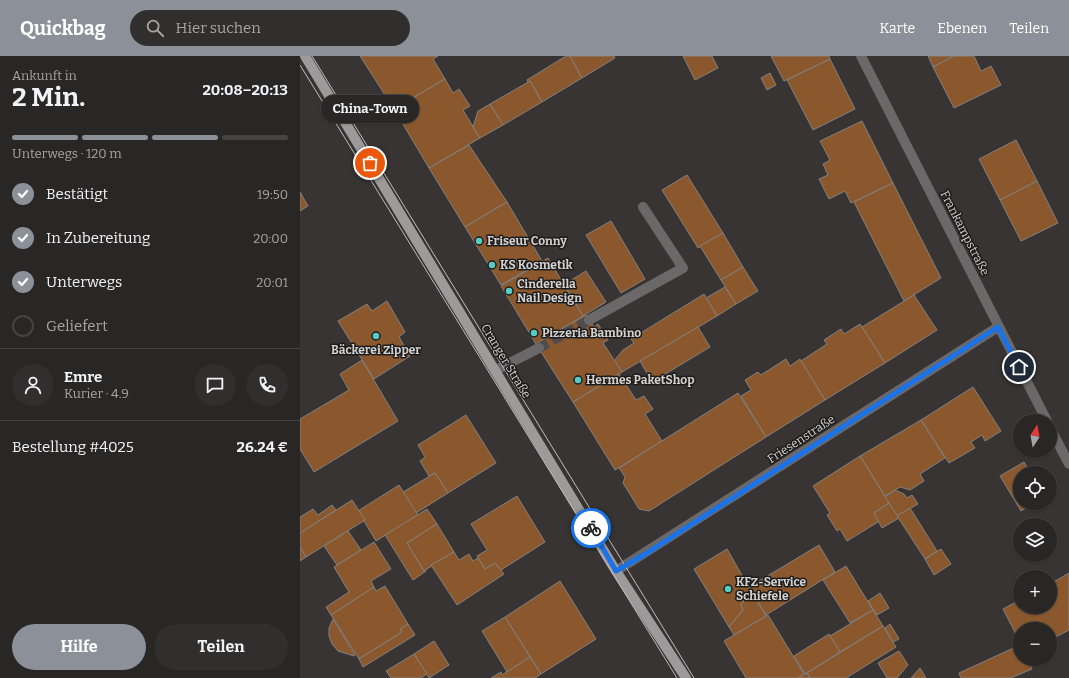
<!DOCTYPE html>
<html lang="de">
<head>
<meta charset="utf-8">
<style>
  :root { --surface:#292726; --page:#312f2e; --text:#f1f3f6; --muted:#a5a5a7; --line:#454443; --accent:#8c9099 }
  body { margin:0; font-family:Bitter,serif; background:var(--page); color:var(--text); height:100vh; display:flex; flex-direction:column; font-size:15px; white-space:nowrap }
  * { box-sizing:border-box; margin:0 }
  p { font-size:13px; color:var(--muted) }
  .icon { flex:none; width:22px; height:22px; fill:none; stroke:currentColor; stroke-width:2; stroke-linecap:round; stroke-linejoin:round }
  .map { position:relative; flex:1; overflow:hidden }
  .details { display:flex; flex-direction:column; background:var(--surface); width:300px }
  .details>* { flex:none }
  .needle { width:26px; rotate:11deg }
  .fabs { position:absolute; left:713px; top:358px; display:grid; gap:8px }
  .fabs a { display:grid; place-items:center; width:44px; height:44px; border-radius:50%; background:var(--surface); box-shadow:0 1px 3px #0004,0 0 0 1px var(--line); font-size:20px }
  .pin { position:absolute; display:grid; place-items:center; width:34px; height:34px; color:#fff; margin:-17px; border:2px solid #fff; border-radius:50%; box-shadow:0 1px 4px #0007 }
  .courier { position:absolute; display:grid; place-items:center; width:40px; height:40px; margin:-20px; border:3px solid #1a73e8; border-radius:50%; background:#fff; color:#222; box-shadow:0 1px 5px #0007 }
  .bubble { position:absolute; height:28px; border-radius:14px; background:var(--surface); box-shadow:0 1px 3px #0004,0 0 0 1px var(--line); font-size:13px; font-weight:700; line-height:28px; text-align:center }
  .head em { font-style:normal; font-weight:700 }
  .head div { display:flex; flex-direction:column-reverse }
  .head { display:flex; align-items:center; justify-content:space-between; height:68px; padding:0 12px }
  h1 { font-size:26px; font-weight:700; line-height:30px }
  .bar { display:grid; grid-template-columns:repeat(4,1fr); gap:6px 4px; align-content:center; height:48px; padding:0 12px }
  .bar i { height:5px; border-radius:3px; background:var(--line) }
  .bar .current { background:var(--accent) }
  .bar p { grid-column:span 4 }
  .line { display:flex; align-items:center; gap:10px; padding:0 12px; border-top:1px solid var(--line) }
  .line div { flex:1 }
  .round { display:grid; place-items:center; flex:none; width:42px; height:42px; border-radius:21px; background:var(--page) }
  ol { padding:0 12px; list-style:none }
  li { display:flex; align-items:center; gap:12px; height:44px }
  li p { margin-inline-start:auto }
  li .icon { padding:4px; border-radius:50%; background:var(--accent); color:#fff; stroke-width:4 }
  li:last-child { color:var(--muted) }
  li i { width:22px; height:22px; border:2px solid var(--line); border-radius:50% }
  .action { display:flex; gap:8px; margin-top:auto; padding:8px 12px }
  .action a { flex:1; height:46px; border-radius:24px; background:var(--accent); color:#fff; font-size:16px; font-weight:700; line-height:46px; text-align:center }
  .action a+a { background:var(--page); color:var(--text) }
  header { display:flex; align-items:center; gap:24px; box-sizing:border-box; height:56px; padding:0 20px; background:var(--accent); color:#fff }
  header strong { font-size:19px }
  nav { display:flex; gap:22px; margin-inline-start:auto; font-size:14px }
  .search { width:280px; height:36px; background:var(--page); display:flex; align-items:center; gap:10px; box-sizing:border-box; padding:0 14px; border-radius:22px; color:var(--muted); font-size:15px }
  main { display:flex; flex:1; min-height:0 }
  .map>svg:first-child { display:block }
  .building { fill:#8b582d; stroke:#83817f }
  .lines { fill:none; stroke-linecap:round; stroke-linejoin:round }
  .minor-tunnel { stroke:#4f4c4b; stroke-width:10; stroke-dasharray:10 5; stroke-linecap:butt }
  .minor { stroke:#6a6869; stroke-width:10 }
  .major { stroke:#9d9a9b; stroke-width:10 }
  .tram { stroke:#c0bebd; stroke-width:1 }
  .done { stroke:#9d9b9a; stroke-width:4; stroke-dasharray:0 7.2 }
  .route { stroke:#1a73e8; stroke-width:5 }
  .poi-dot { fill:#54cdc7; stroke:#1d1c1c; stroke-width:1.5 }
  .labels { text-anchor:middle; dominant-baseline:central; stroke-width:3; stroke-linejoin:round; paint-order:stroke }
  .street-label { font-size:12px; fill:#d4d2d1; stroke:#1d1c1c }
  .poi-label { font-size:12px; font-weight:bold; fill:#d4d2d1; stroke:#1d1c1c; text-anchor:start }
</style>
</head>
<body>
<header>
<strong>Quickbag</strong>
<div class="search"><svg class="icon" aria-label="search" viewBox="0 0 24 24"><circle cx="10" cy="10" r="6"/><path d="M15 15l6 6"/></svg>Hier suchen</div>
<nav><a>Karte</a><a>Ebenen</a><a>Teilen</a></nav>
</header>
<main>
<section class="details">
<div class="head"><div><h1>2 Min.</h1><p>Ankunft in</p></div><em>20:08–20:13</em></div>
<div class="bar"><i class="current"></i><i class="current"></i><i class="current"></i><i></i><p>Unterwegs · 120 m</p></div>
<ol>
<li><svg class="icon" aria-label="check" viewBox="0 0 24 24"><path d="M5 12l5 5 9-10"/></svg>Bestätigt<p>19:50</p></li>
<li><svg class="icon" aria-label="check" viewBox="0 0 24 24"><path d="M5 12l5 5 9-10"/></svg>In Zubereitung<p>20:00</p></li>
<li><svg class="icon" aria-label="check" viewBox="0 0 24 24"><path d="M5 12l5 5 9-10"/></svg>Unterwegs<p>20:01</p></li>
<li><i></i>Geliefert</li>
</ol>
<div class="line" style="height:72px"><a class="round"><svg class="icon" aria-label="person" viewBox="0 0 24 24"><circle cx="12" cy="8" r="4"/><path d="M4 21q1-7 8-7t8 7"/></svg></a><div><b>Emre</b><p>Kurier · 4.9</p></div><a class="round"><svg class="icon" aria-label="chat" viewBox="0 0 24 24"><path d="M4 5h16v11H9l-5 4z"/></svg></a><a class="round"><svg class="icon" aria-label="phone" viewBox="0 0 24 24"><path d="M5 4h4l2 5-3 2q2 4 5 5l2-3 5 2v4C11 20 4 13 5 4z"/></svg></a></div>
<div class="line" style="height:52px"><div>Bestellung #4025</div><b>26.24 €</b></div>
<div class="action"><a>Hilfe</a><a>Teilen</a></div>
</section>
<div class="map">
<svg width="769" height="622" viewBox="0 0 769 622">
  <rect width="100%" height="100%" fill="#373433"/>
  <g class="building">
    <polygon points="60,0 138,0 133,3 145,23 94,53"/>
    <polygon points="266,0 270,0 282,22 242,46 230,25 228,26 227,24"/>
    <polygon points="270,0 314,0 315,2 282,22"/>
    <polygon points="383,0 412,0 418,12 395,24"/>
    <polygon points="471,0 529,0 530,3 484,25"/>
    <polygon points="628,0 654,0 633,11"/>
    <polygon points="654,0 674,0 681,15 691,10 701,29 654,52 633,11"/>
    <polygon points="530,3 555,53 513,74 487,24"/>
    <polygon points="470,17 476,29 467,34 461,22"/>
    <polygon points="145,23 153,37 159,33 170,50 163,54 180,82 129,112 94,53"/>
    <polygon points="230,25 242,46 203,69 190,48"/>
    <polygon points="190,48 203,69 180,82 173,71 178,55"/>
    <polygon points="562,65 593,127 551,147 545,135 529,143 519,123 528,119 523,108 530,104 520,85"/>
    <polygon points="716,84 737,125 700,144 679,103"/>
    <polygon points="169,89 207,146 165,171 129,112"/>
    <polygon points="387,119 423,177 398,192 362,134"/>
    <polygon points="737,125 758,167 721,185 700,144"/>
    <polygon points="593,127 641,222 604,245 554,146"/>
    <polygon points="0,136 8,150 0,155"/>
    <polygon points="207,146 242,205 201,229 165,171"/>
    <polygon points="311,165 345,223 321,237 286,179"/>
    <polygon points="423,177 443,211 421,224 400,190"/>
    <polygon points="248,202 283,260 236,288 201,230"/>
    <polygon points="443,211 458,235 436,248 421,224"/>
    <polygon points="286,215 306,246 283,260 265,228"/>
    <polygon points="425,231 436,248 417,260 406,242"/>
    <polygon points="404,238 417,260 322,316 314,305 323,294 334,287 331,283"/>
    <polygon points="614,239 637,274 585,307 562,271"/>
    <polygon points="87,245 105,276 99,281 110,300 74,323 38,265 67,248 72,255"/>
    <polygon points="286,259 294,271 298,268 308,284 303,287 322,316 273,346 236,288"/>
    <polygon points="560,268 585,307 525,344 501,305 527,288 524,284 541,273 544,278"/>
    <polygon points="398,271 410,291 352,326 340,305"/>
    <polygon points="486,303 490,310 500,303 525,344 466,381 441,340 451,334 445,324 458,316 461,319"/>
    <polygon points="62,304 98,365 14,416 0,393 0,363 49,334 40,318"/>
    <polygon points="319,318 336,344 344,340 353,353 345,358 362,385 315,414 273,346"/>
    <polygon points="673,331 701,375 685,385 682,379 671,386 675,392 649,407 621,364"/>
    <polygon points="438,337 466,381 349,455 339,453 323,427 325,421 319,412"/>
    <polygon points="166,359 196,407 148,437 135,417 129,420 120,405 125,401 118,389"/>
    <polygon points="621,364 645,402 620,418 624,425 610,434 600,431 585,440 560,400"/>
    <polygon points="560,400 589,447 574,457 579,464 578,466 547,485 540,473 537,475 527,459 530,457 513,430"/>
    <polygon points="724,406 730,417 720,417 720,447 734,447 721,455 700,420"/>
    <polygon points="135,417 148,437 116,457 103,436"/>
    <polygon points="99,429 118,459 76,485 58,455"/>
    <polygon points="595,434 604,438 607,442 612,439 618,448 597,460 585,441"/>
    <polygon points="217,440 245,486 201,514 195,507 185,513 177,500 187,494 171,468"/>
    <polygon points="52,444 65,464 6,501 0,491 0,477"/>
    <polygon points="589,447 599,462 582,472 574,457"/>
    <polygon points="32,449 36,454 0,477 0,461 13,453 18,459"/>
    <polygon points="610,452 637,495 625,503 597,460"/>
    <polygon points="127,453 137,468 107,487 124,515 125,514 126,515 113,524 85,479"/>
    <polygon points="137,468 154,496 124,515 107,487"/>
    <polygon points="48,475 61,494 37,509 24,490"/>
    <polygon points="74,486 91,513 71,525 74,531 31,559 26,551 49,536 34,511"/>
    <polygon points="519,489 535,516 466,559 449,531"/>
    <polygon points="0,491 6,501 0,505"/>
    <polygon points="427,493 451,535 441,549 443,554 429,571 394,513"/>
    <polygon points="641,493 651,508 634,519 625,503"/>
    <polygon points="154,496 159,504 169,498 173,505 178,502 185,513 195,507 204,518 157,549 131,509"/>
    <polygon points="546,510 573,554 550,567 523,524"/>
    <polygon points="769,517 769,574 750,584 750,573 720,573 720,586 703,553 720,544 720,551 750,551 750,528"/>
    <polygon points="260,525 296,583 241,618 205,561"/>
    <polygon points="85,530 108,568 100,573 102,576 59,603 31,559 74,531 76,535"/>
    <polygon points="451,535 466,560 434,579 429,571 443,554 441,549"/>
    <polygon points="580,537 589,552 577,559 568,545"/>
    <polygon points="573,554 583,570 540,596 530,580"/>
    <polygon points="468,559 504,618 498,622 446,622 424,585"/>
    <polygon points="205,561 230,601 207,616 182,575"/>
    <polygon points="33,563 55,599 54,600 38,595 32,588 29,580 29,572"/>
    <polygon points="108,568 115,579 63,611 59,603 102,576 100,573"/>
    <polygon points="590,568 599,583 593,586 585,572"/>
    <polygon points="583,570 596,591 546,622 510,622 507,617"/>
    <polygon points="529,578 540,596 505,618 494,600"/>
    <polygon points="134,585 149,609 129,622 114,598"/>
    <polygon points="720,589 720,603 729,603 732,613 711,622 661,622 659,617"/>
    <polygon points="599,595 608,609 597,622 587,622 578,607"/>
    <polygon points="114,598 127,618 121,622 91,622 86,615"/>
    <polygon points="230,601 241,618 235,622 191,622 201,616 202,619"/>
    <polygon points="620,612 626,622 611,622"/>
    <polygon points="507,617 510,622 498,622 504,618"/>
  </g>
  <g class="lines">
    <polyline class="minor-tunnel" points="239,292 289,264"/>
    <g class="minor">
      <polyline points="561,0 747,365"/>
      <polyline points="289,264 383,212 343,151"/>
      <polyline points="196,314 239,292"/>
      <polyline points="750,372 769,408"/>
      <polyline points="316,515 698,271"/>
    </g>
    <polyline class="major" points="5,0 316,515 386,622"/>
    <g class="tram">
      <polyline points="12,0 394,622"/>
      <polyline points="0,9 377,622"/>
    </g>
  </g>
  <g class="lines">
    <polyline class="done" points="70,107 291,472"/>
    <polyline class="route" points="291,472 316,515 347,497 698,271 719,311"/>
  </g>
  <g class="poi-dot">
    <circle cx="179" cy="185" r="4"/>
    <circle cx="192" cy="209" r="4"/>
    <circle cx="209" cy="235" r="4"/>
    <circle cx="234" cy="277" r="4"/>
    <circle cx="76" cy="280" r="4"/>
    <circle cx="278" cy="324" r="4"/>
    <circle cx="428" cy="533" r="4"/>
  </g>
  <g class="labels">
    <g class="street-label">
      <text transform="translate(665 177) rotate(63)">Frankampstraße</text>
      <text transform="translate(206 305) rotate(59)">Cranger Straße</text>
      <text transform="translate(501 383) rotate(-33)">Friesenstraße</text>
    </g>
    <g class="poi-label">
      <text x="187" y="185">Friseur Conny</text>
      <text x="200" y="209">KS Kosmetik</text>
      <text x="217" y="228">Cinderella<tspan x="217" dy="14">Nail Design</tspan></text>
      <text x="242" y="277">Pizzeria Bambino</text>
      <text x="76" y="294" text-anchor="middle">Bäckerei Zipper</text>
      <text x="286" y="324">Hermes PaketShop</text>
      <text x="436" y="526">KFZ-Service<tspan x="436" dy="14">Schiefele</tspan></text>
    </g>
  </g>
</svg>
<div class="fabs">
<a><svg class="needle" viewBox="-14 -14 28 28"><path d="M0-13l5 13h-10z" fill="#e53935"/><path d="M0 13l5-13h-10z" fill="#a5a5a7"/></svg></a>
<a><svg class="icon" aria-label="locate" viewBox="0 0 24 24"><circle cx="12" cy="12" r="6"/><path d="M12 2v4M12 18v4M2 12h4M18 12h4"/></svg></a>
<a><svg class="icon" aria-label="layers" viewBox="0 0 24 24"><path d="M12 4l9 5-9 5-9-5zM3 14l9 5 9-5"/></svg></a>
<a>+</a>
<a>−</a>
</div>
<div class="pin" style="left:70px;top:107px;background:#ea580c"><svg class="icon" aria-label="bag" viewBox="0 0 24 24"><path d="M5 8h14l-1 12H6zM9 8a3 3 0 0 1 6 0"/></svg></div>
<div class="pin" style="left:719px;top:311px;background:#1f2937"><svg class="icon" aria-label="home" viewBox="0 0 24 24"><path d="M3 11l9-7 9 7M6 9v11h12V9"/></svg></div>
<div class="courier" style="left:291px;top:472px"><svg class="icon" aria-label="bike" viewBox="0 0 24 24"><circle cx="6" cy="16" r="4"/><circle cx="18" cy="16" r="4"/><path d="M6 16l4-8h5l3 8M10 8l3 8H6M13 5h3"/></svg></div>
<div class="bubble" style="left:21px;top:39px;width:98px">China-Town</div>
</div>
</main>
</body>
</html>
